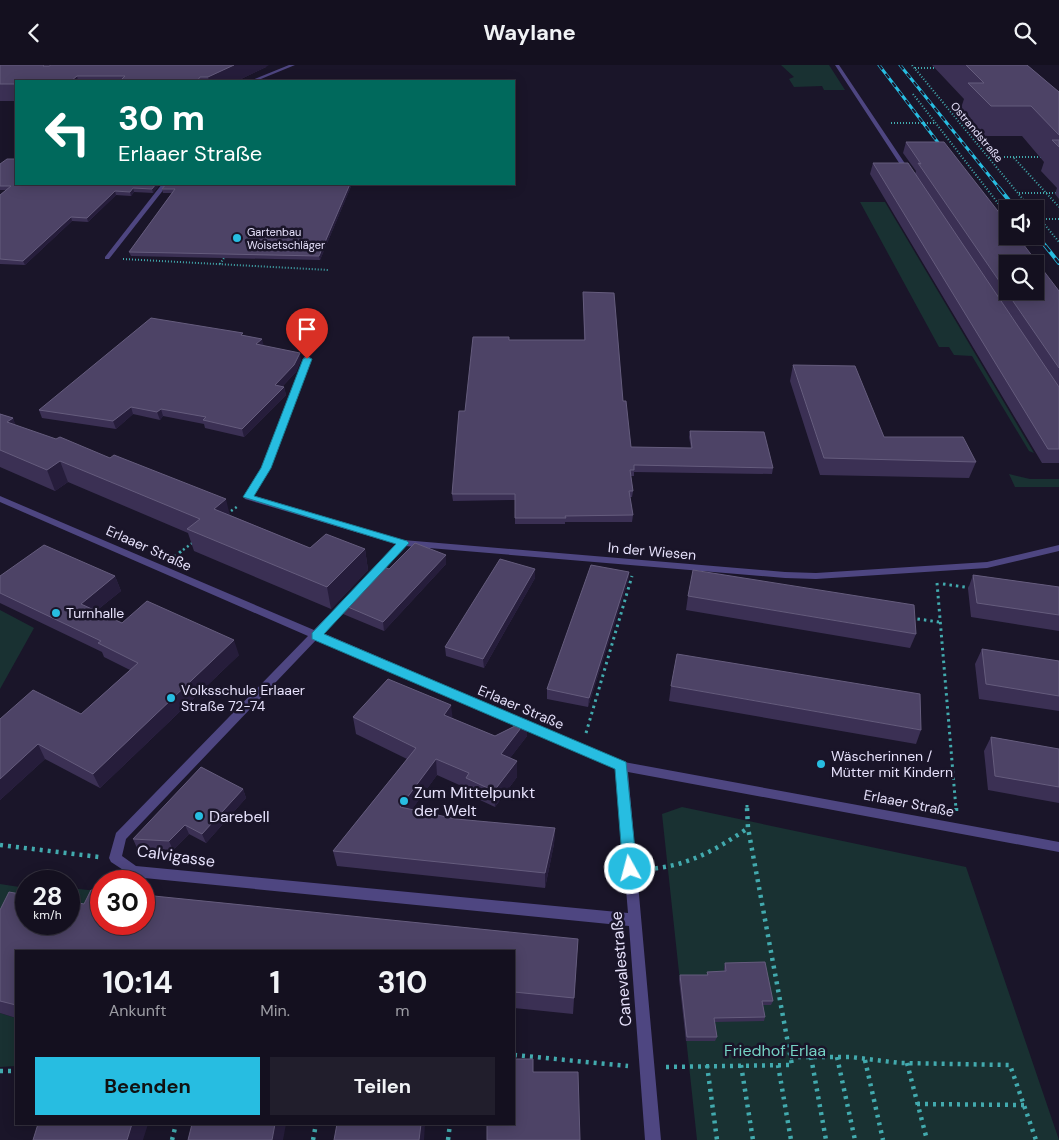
<!DOCTYPE html>
<html lang="de">
<meta charset="utf-8">
<style>
body{margin:0;font-family:"DM Sans",sans-serif;background:#211e2c;color:#f1f3f6;height:100vh;display:flex;flex-direction:column;font-size:19px;white-space:nowrap}
*{box-sizing:border-box;margin:0}
p{font-size:16px;color:#9d9da4}
.icon{flex:none;width:28px;height:28px;fill:none;stroke:currentColor;stroke-width:2;stroke-linecap:round;stroke-linejoin:round}
.map{position:relative;flex:1;overflow:hidden}
.sheet{position:absolute;left:15px;top:885px;width:500px;height:175px;display:flex;flex-direction:column;background:#14101f;border-radius:0px;box-shadow:0 2px 12px #0003,0 0 0 1px #33303d}
.sheet>*{flex:none}
.guide{position:absolute;left:15px;top:15px;width:500px;height:105px;border-radius:0px;box-shadow:0 2px 12px #0003,0 0 0 1px #33303d;background:#00695c;color:#fff;overflow:hidden}
.controls{position:absolute;left:999px;top:135px;display:grid;gap:10px}
.controls a{display:grid;place-items:center;width:45px;height:45px;border-radius:0px;background:#14101f;box-shadow:0 2px 12px #0003,0 0 0 1px #33303d;font-size:25px}
.speed{position:absolute;left:15px;top:805px;display:flex;gap:10px;font-size:25px;font-weight:700;text-align:center}
.speed>*{display:grid;place-content:center;width:65px;height:65px;border-radius:50%;background:#14101f;box-shadow:0 2px 12px #0003,0 0 0 1px #33303d;line-height:1}
.speed small{font-size:12px;font-weight:400}
.speed .limit{border:8px solid #d22;background:#fff;color:#111}
.pin{position:absolute;display:grid;place-items:center;width:42px;height:42px;color:#fff;margin:-51px -21px;border-radius:50% 50% 50% 0;rotate:-45deg;box-shadow:0 0 5px #0007}
.pin .icon{rotate:45deg}
.me{position:absolute;width:55px;margin:-28px;rotate:353deg;stroke-linejoin:round;filter:drop-shadow(0 0 4px #0008)}
.turn{display:flex;align-items:center;gap:18px;height:105px;padding:0 20px;font-size:22px}
.turn .icon{width:65px;height:65px;stroke-width:2.5}
.turn b{display:block;font-size:35px;line-height:42px}
.eta{display:flex;justify-content:space-evenly;align-items:center;height:85px;text-align:center}
.eta b{font-size:30px;font-weight:700;line-height:35px}
.cta{display:flex;gap:10px;margin-top:auto;padding:10px 20px}
.cta a{flex:1;height:58px;border-radius:0px;background:#27bde1;color:#111;font-size:20px;font-weight:700;line-height:58px;text-align:center}
.cta a+a{background:#211e2c;color:#f1f3f6}
header{display:flex;justify-content:space-between;align-items:center;height:65px;padding:0 20px;background:#14101f;font-size:22px;font-weight:700}
.map>svg:first-child{display:block}
</style>
<header><svg class="icon" aria-label="back" viewBox="0 0 24 24"><path d="M15 5l-7 7 7 7"/></svg>Waylane<svg class="icon" aria-label="search" viewBox="0 0 24 24"><circle cx="10" cy="10" r="6"/><path d="M15 15l6 6"/></svg></header>
<div class="map">
<svg width="1059" height="1075" viewBox="0 0 1059 1075">
<rect width="100%" height="100%" fill="#1a1529"/>
<!-- green -->
<path fill="#193132" d="M781,0h48l16,25h-21l-2,-4 -28,1 -5,-8 5,-2z
M860,137h25l149,251 -5,-2 -57,-95 -18,-1 -5,-8h-10z
M1009,409l21,5h29v8h-44z
M0,545l34,18 -34,61z
M682,742l284,60 93,273h-362l-35,-326z
M0,819l26,4v22l-26,37z
M69,823l29,3 -14,28 -15,-2z
M0,948l16,5v48l-16,1z"/>
<g fill="none" stroke-linecap="round" stroke-linejoin="round">
<!-- path-far3 -->
<path stroke="#42aaae" stroke-width="2" stroke-dasharray="1 2" stroke-linecap="butt" d="M912,0l119,144
M915,3h20
M913,29l95,122
M891,58h43
M989,92h53
M1014,93l45,49
M1019,128h40
M1035,148l24,29
M1040,154h19
M123,194l206,11
M220,199l4,-6"/>
<!-- path-far2 -->
<path stroke="#42aaae" stroke-width="2.5" stroke-dasharray="2 3" stroke-linecap="butt" d="M227,449l11,-8
M183,485l12,-9"/>
<!-- path-far1 -->
<path stroke="#42aaae" stroke-width="3" stroke-dasharray="2.5 4" stroke-linecap="butt" d="M174,492l10,-8
M937,518l19,226
M943,519l29,4
M911,553l28,4
M586,668l46,-157
M747,740v4"/>
<!-- path -->
<path stroke="#42aaae" stroke-width="4.5" stroke-dasharray="3 5" stroke-linecap="butt" d="M956,743v3
M0,780l99,12
M647,804c39,-2 69,-19 101,-41
M514,990l114,11
M790,992h61l49,6 110,2 26,75
M811,992l15,83
M837,992l18,83
M865,995l18,80
M907,998l20,77
M707,1000l10,75
M741,1000l12,75
M778,1000l13,75
M666,1002l126,-2 -44,-237 -1,-20
M0,1006h16
M917,1039l107,1
M172,1075l4,-16
M313,1075l3,-16
M448,1075l2,-16"/>
<!-- service -->
<path fill="#4e4681" fill-rule="evenodd" d="M835,0h4l73,109 -1,1h-4z
M304,292h6l1,2 -41,109 -19,31h-6l-1,-2 18,-29z"/>
<!-- minor -->
<path fill="#4e4681" fill-rule="evenodd" d="M289,0h6l-39,16h-6z
M162,119h6l-59,75h-4v-2z
M248,429l155,46 382,32 31,1 171,-11 72,-17v6l-72,17 -171,11 -31,-1 -380,-32 -29,31 -3,1 -5,-3 2,-2 26,-29 -151,-45 -1,-2 1,-2z
M0,431l314,134 33,-34h8l1,2 -1,2 -32,33 301,129 435,80v10l-431,-80 33,368h-16l-16,-214 -495,-49 -23,-15 -2,-4 7,-25 192,-197 -308,-134zM317,574l299,130 12,144 -492,-47 -14,-10 4,-17z"/>
<!-- rail-far1 casing -->
<g stroke="#27bde1" stroke-width="3">
<path id="rail-far1" d="M879,0l67,88
M900,0l100,124"/>
</g>
<!-- rail casing -->
<g stroke="#27bde1" stroke-width="4">
<path id="rail" d="M999,123l17,21
M1035,168l24,30"/>
</g>
<!-- rail-far1 -->
<use href="#rail-far1" stroke="#1a1529" stroke-width="2" stroke-dasharray="5.5" stroke-linecap="butt"/>
<!-- rail -->
<use href="#rail" stroke="#1a1529" stroke-width="2.5" stroke-dasharray="8" stroke-linecap="butt"/>
</g>
<!-- wall -->
<path fill="#3b3054" d="M0,0l266,2 -29,14h-221v20h-16z
M932,0h95l32,27v107l-4,-5 2,-6 -16,-17 3,-9 -22,-26h-40l-22,-25 4,-12z
M906,77l153,149v172h-17l-172,-289 3,-11 42,11 1,-3 -13,-18z
M0,99l16,20h144l-7,9 -19,-1 -3,4 -15,-1 -28,27 -16,-1 -47,44 -25,-1v-69l6,-5h-6z
M352,119l-32,76 -189,-4 -2,-4 43,-59h-9l-1,-4z
M583,227l40,109 8,46 60,1 -2,-11 1,-6 83,37 -1,6 -138,-2v4h-3l2,15 -1,6h-2l3,18 -1,7h-67v2h-50v-24l-62,1 -1,-7 57,-154h75z
M243,270l21,11 37,14 -5,12 -14,15h2l2,8 -42,42 -39,-9 -1,-4 -41,-8 -3,4 -27,-6 -17,15 -74,-11 -3,-8z
M793,300l91,72 92,25 -7,16 -149,-3 -30,-94z
M0,349l13,4 2,7 215,90 80,33 55,1 3,21 -37,39 -137,-58 -6,-18 -120,-51 -13,9 -55,-24z
M446,499l-62,67 -41,-17 -2,-10 48,-35z
M535,504v9l-51,90 -38,-12 -1,-9z
M629,507l-1,9 -40,126 -41,-8v-10z
M973,510l86,12v44l-88,-14 -3,-28z
M0,511h115l6,15 -25,20 26,12 117,32 -139,133 -55,-29 -45,41v-81l81,-5 49,-44 -26,-13 -2,-5 -102,-49z
M688,531l228,38 -6,14 -224,-38z
M982,584l77,12v50l-80,-12 -4,-35z
M671,621l250,44 -5,14 -247,-43z
M353,652l99,1 43,18 32,-16v16l-17,22 7,19 -22,30 -28,-13 -1,-6 -29,-13 -25,34 44,10 99,9 -1,16 -9,44 -208,-22 -4,-15 74,-92 -51,-25z
M991,672l68,12v54l-71,-13 -4,-39z
M243,724l3,9 -40,45 -17,-9 -16,16 -36,-2 -4,-9z
M84,839l494,35 -5,75 -59,-6v-57h-498v67l-16,-5v-103z
M725,898l48,38 -2,4h-8l2,12 -1,4 -49,1 2,15 -2,4h-29l-7,-62 1,-4h27v-3l17,-1v-3z"/>
<!-- shaded-wall -->
<path fill="#261d3b" d="M234,0h35l-3,2 -29,14h-28l-1,-4z
M77,11l1,5h-7z
M156,119h4l-7,9 -1,-4z
M350,119h2l-32,76 -1,-4z
M133,123l1,4 -3,4 -1,-4z
M115,126l1,4 -28,27 -1,-4z
M71,152l1,4 -47,44 -2,-4z
M262,274l2,7 -8,-2z
M300,288l1,7 -5,12 -20,21 -1,-8z
M284,322l2,8 -42,42 -2,-8z
M131,342l2,7 -17,15 -3,-8z
M161,344l2,7 -3,4 -3,-8z
M13,353l8,21 -14,-17z
M60,396l8,21 -13,9 -8,-21z
M226,434l5,21 -17,-11z
M365,484l3,21 -37,39 -4,-22z
M446,490v9l-62,67 -1,-9z
M535,504v9l-51,90 -1,-9z
M629,507l-1,9 -40,126 1,-9z
M115,511l6,15 -34,27 -6,-14z
M234,575l5,15 -139,133 -7,-14z
M451,640l2,16 -9,-6z
M527,655v16l-26,34v-16z
M38,679l7,15 -45,41v-21z
M436,694l1,16 -34,47 -3,-15z
M517,696v16l-22,30 -1,-16z
M243,724l3,9 -40,45 -4,-9z
M185,760l4,9 -16,16 -4,-9z
M555,763l-1,16 -9,44v-15z
M132,1059h16l-5,16h-16z
M275,1059h11l-3,16h-11z
M421,1059h4l-1,16h-5z"/>
<!-- building -->
<path fill="#4d4366" stroke="#655c7d" fill-rule="evenodd" d="M0,0h44l-1,1h6l2,-1h183l-26,12h-8l-3,4h-77l5,-5h-48l-6,5h-55v3h-16z
M966,0h61l32,27v43l-28,-29h-40l-23,-23h16z
M1052,75h7v7z
M906,77h38l64,82v12h9l42,55v77l-141,-205 3,1zM1008,199h27v27h-27z
M7,94h9v25h140l-4,5 -19,-1 -3,4 -15,-1 -28,27 -16,-1 -48,44 -23,-2v-64l11,-9h-11v-22z
M873,98h35l151,224v62h-11z
M166,119h184l-31,72 -190,-4 46,-63h-13z
M583,227l31,1 9,108h3l5,46 61,1 -2,-17 74,1 9,36 -139,-3v5h-4l3,21h-4l4,24 -68,1 1,2h-51v-24h-63l7,-83h6l8,-74h36v3h76z
M151,253l92,15 -2,2 21,4 -6,5 44,9 -6,12 -19,20 9,2 -42,42 -39,-9 3,-3 -45,-8 -4,3 -26,-5 -18,14 -74,-11z
M793,300l62,1 29,71h79l13,25 -152,-4z
M0,349l13,4 -6,4 49,17 4,-2 50,21 4,-3 112,44 -12,10 96,39 16,-14 39,15 -38,38 -140,-58 13,-10 -140,-58 -13,9 -47,-20z
M415,478l31,12 -63,67 -42,-18 38,-39 10,4z
M44,480l71,31 -34,28 41,19 25,-22 87,39 -141,134 -55,-30 -38,35v-60l33,-29 48,24 57,-51 -40,-20 3,-2 -101,-48v-17z
M500,494l35,10 -52,90 -38,-12z
M591,500l38,7 -40,126 -42,-9z
M693,505l221,35 2,29 -228,-38z
M973,510l86,12v28l-82,-12z
M982,584l77,12v35l-73,-12z
M677,589l243,40 1,36 -250,-44z
M388,614l63,26 -7,10 51,21 32,-16 -26,34 16,7 -23,30 -28,-13 3,-5 -33,-14 -36,48 56,12 99,9 -10,45 -212,-22 83,-103 -63,-31z
M991,672l68,12v38l-64,-11z
M201,702l42,22 -41,45 -17,-9 -16,16 -36,-2z
M91,825l10,1v33h43v-29l434,44 -4,59 -60,-6v-41h-498v54l-16,-4v-91l9,-18 17,3v29h43v-23l15,3z
M765,897l8,39h-11l3,16 -51,1 3,19h-30l-7,-62h28l-1,-3 19,-1 -1,-8z
M514,994h19v13h45l2,68h-93v-16h27z
M38,1059h94l-5,16h-94z
M192,1059h83l-3,16h-84z
M337,1059h84l-2,16h-85z"/>
<!-- route -->
<path fill="#27bde1" stroke="#197b92" d="M307,292l5,2 -41,109 -17,28 153,45 2,2 -85,91 302,128 11,107 -2,4 -5,2 -5,-2 -2,-4 -8,-100 -303,-130v-6l84,-89 -153,-47 18,-29 42,-109z"/>
<!-- markers -->
<g fill="#27bde1" stroke="#1a1529" stroke-width="2">
<circle cx="237" cy="173" r="5"/>
<circle cx="56" cy="548" r="5"/>
<circle cx="171" cy="633" r="5"/>
<circle cx="821" cy="699" r="5"/>
<circle cx="404" cy="736" r="5"/>
<circle cx="199" cy="751" r="5"/>
</g>
<g text-anchor="middle" dominant-baseline="central" stroke-width="5" stroke-linejoin="round" paint-order="stroke">
<!-- far-street labels -->
<g font-size="11" fill="#e6e1fb" stroke="#1a1529">
<text transform="translate(977 67) rotate(50)">Ostrandstraße</text>
</g>
<!-- far-poi labels -->
<g font-size="11" fill="#e6e1fb" stroke="#1a1529" text-anchor="start">
<text x="247" y="167">Gartenbau<tspan x="247" dy="13">Woisetschläger</tspan></text>
</g>
<!-- street labels -->
<g font-size="14" fill="#e6e1fb" stroke="#1a1529">
<text transform="translate(149 483) rotate(24)">Erlaaer Straße</text>
<text transform="translate(652 486) rotate(5)">In der Wiesen</text>
<text transform="translate(521 642) rotate(23)">Erlaaer Straße</text>
<text transform="translate(909 738) rotate(11)">Erlaaer Straße</text>
</g>
<!-- poi labels -->
<g font-size="14" fill="#e6e1fb" stroke="#1a1529" text-anchor="start">
<text x="66" y="548">Turnhalle</text>
<text x="181" y="625">Volksschule Erlaaer<tspan x="181" dy="16">Straße 72-74</tspan></text>
<text x="831" y="691">Wäscherinnen /<tspan x="831" dy="16">Mütter mit Kindern</tspan></text>
</g>
<!-- near-poi labels -->
<g font-size="16" fill="#e6e1fb" stroke="#1a1529" text-anchor="start">
<text x="414" y="727">Zum Mittelpunkt<tspan x="414" dy="18">der Welt</tspan></text>
<text x="209" y="751">Darebell</text>
</g>
<!-- near-street labels -->
<g font-size="16" fill="#e6e1fb" stroke="#1a1529">
<text transform="translate(176 791) rotate(8)">Calvigasse</text>
<text transform="translate(621 904) rotate(-95)">Canevalestraße</text>
</g>
<!-- near-park labels -->
<g font-size="16" fill="#75d2c4" stroke="#1a1529">
<text x="775" y="985">Friedhof Erlaa</text>
</g>
</g>
</svg>
<div class="controls">
<a><svg class="icon" aria-label="sound" viewBox="0 0 24 24"><path d="M4 9h4l5-4v14l-5-4H4zM17 9q2 3 0 6"/></svg></a>
<a><svg class="icon" aria-label="search" viewBox="0 0 24 24"><circle cx="10" cy="10" r="6"/><path d="M15 15l6 6"/></svg></a>
</div>
<div class="speed"><div>28<small>km/h</small></div><div class="limit">30</div></div>
<div class="pin" style="left:307px;top:294px;background:#d93025"><svg class="icon" aria-label="arrive" viewBox="0 0 24 24"><path d="M6 21V4h12l-3 4 3 4H6"/></svg></div>
<svg class="me" style="left:630px;top:804px" viewBox="-20 -20 40 40"><circle r="17" fill="#27bde1" stroke="#fff" stroke-width="3"/><path d="M0-11L8 9 0 5-8 9z" fill="#fff"/></svg>
<div class="guide">
<div class="turn"><svg class="icon" aria-label="left" viewBox="0 0 24 24"><path d="M17 20v-9H6M10 6l-5 5 5 5"/></svg><div><b>30 m</b>Erlaaer Straße</div></div>
</div>
<section class="sheet">
<div class="eta">
<div><b>10:14</b><p>Ankunft</p></div>
<div><b>1</b><p>Min.</p></div>
<div><b>310</b><p>m</p></div>
</div>
<div class="cta"><a>Beenden</a><a>Teilen</a></div>
</section>
</div>
